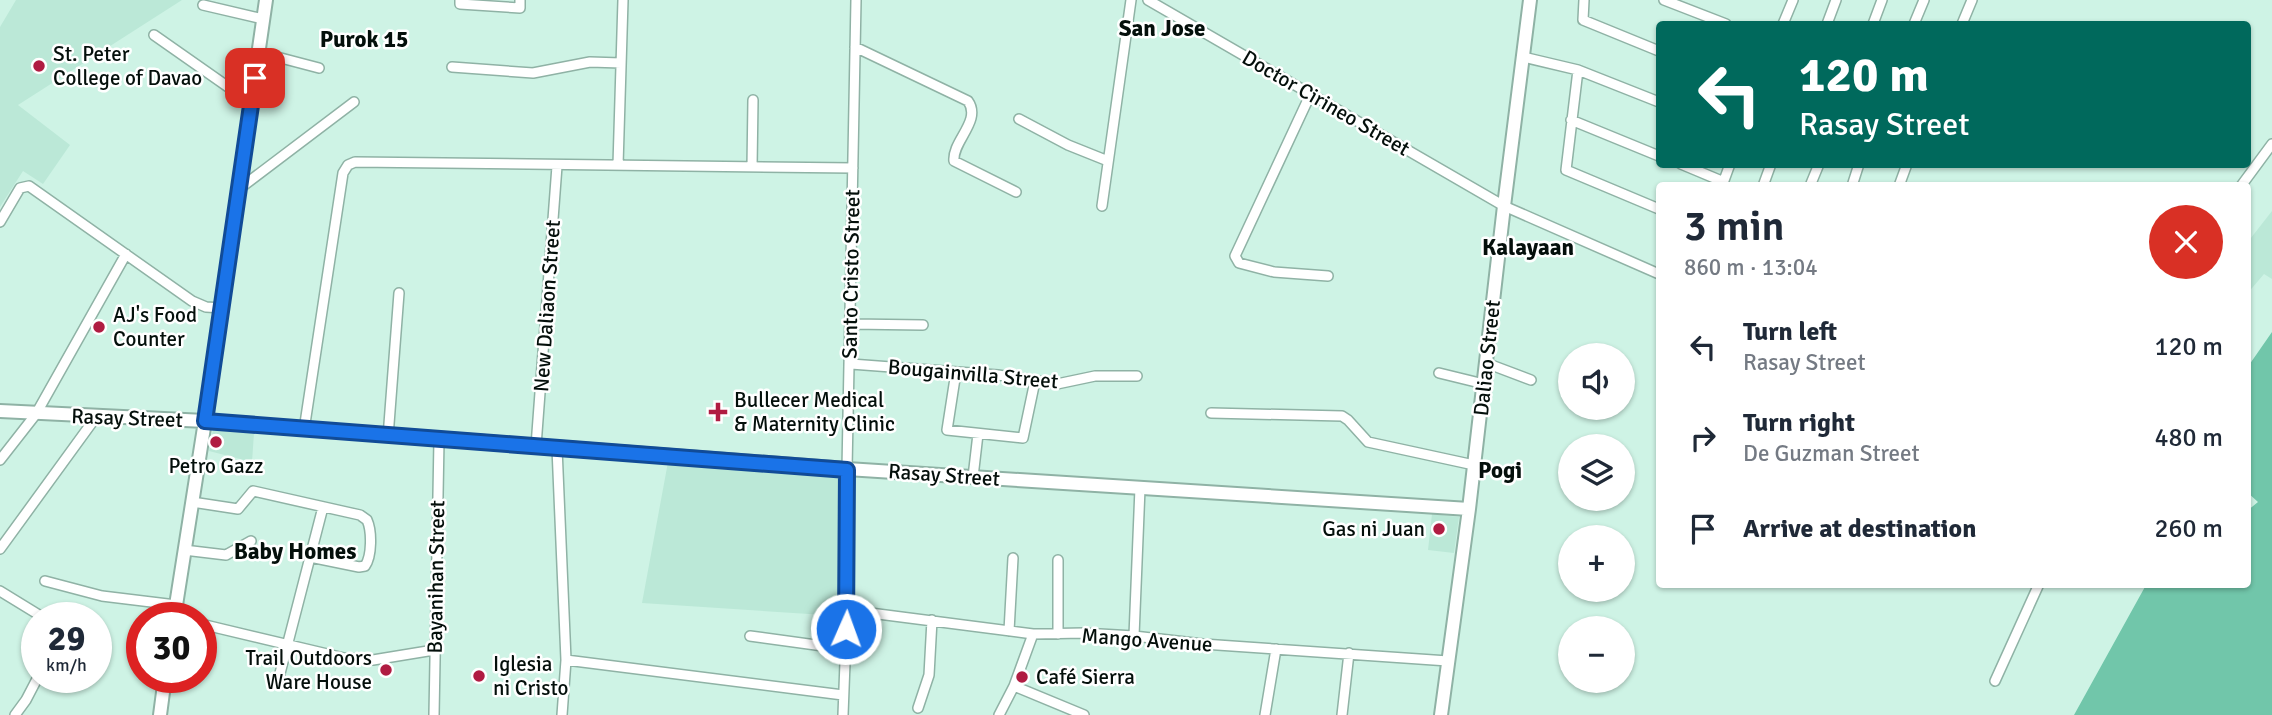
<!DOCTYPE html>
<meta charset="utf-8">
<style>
body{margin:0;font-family:Signika,sans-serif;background:#f2f2f3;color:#1f2937;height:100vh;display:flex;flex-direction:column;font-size:26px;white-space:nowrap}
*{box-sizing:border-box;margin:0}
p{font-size:23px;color:#747a83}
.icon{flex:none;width:38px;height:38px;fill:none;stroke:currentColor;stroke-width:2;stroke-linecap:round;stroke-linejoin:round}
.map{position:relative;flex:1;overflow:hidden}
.side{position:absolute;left:1656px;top:182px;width:595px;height:406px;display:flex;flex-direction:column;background:#fff;border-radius:7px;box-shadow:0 2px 5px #0004}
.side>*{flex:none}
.guide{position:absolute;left:1656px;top:21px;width:595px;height:147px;border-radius:7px;box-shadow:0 2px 5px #0004;background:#00695c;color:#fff;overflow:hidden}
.controls{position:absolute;left:1558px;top:343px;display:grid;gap:14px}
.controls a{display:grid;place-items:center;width:77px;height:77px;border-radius:50%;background:#fff;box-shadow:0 2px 5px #0004;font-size:35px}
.speed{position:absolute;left:21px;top:602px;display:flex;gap:14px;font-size:35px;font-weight:700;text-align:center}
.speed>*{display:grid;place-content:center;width:91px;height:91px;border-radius:50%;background:#fff;box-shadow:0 2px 5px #0004;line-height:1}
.speed small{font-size:18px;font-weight:400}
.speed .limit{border:10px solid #d22;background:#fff;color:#111}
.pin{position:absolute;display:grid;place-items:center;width:60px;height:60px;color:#fff;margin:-30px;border-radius:14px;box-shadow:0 4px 10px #0006}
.me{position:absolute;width:77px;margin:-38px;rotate:2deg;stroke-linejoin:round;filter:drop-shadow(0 0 5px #0008)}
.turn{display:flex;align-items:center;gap:24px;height:147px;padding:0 28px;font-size:32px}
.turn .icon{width:91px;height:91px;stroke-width:2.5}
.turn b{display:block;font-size:49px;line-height:60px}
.round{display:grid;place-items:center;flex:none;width:74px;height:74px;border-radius:37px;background:#f2f2f3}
.head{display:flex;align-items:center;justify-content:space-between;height:119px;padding:0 28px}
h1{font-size:42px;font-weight:600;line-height:52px}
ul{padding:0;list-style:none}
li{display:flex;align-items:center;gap:21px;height:91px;padding:0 28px}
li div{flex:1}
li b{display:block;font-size:26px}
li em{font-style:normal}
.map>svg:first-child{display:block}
</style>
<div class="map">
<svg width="2272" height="715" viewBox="0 0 2272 715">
<rect width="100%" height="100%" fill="#cef3e5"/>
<!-- built -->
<path fill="#bbe8d7" d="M16,0h166l-164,105 52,40 -27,39 -20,-13 -23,36v-180z
M2272,211v68l-8,-5 -17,20v-51z
M213,429l41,4 -2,29 -43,-11z
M668,462l173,15 -1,139 -198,-13z
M1432,514l27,3 -5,36 -26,-3z"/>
<!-- water -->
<path fill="#71c6aa" d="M2272,332v383h-198l72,-130 101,-1v-73l11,-9 -11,-10v-124z"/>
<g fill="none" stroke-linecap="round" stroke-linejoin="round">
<!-- street casing -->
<g stroke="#8fb2a5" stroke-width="12">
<path id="street" d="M460,0v4l60,4v-8
M1148,0l356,206 155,68
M1584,0l-1,20 76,31
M1664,0l62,24
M203,5l60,14
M1783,24l10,-24
M1827,24l9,-24
M1873,24l9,-24
M1914,24l10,-24
M1962,24l10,-24
M154,35l97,68
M855,47l113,54c14,20 -16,40 -14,60l62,31
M258,52l61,16
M1523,57l55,13 81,32
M452,67l81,6 57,-11 31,1
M1578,70l-12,100 93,39
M1311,93l-76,163 4,7 35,9 54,4
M1019,119l49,26 40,16
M1571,120l88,36
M1681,164l43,18
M618,165l5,-165
M752,167l1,-67
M1722,186l8,-22
M1763,186l8,-22
M1810,186l9,-22
M1852,186l7,-22
M1899,186l8,-22
M2241,186l31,-42
M239,189l115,-87
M1102,206l29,-206
M0,222l20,-34 9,-2 163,115 14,6 16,1
M851,324l72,1
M1486,363l45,17
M851,364l147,11 59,9 38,-8h42
M956,372l-9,58 76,8 12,-57
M1439,373l45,11
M1211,413l131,3 6,4 20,22 106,23
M304,430l39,-257 5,-8 7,-3 498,6
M388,437l11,-144
M536,446l21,-280
M557,448l9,212 -4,55
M0,460l36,-46 90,-160
M973,477l5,-43
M192,502l46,7 15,-18 107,24 7,5c5,11 5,36 -2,46l-6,1 -49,-10
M0,549l96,-132
M184,550l42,5 25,-14
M45,581l57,15 74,9
M0,591l44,27
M847,610l186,24 50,-1 51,3 69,8 245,17
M201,624l143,34 29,2 61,-10
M1009,631l4,-73
M1058,634v-74
M750,636l95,13
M1134,636l6,-148
M566,660l277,35
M278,681l45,-174
M1995,681l44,-97
M1014,686l70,29
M918,708l11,-33 3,-55
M15,715l11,-15 12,-23
M434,715l5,-275
M843,715l4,-105v-141l9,-469
M999,715l15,-29 19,-52
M1265,715l11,-66
M1342,715l7,-62"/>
</g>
<!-- secondary casing -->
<g stroke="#8fb2a5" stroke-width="16">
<path id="secondary" d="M0,411l205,10 642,48 622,40
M174,618l31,-197 61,-421
M160,715l5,-38
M1441,715l28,-206 35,-303 26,-206"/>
</g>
<!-- street -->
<use href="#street" stroke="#fff" stroke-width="9"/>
<!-- secondary -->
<use href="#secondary" stroke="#fff" stroke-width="12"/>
</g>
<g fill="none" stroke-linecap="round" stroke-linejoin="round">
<!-- route casing -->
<g stroke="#114b97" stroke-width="18">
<path id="route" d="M255,78l-50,343 642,49 -1,159"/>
</g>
<!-- route -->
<use href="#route" stroke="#1a73e8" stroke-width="12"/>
</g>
<!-- markers -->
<g fill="#b01c42" stroke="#fff" stroke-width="2.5">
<circle cx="39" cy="66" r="7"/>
<circle cx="99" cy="327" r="7"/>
<path d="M714.5 401.5h7v7h7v7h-7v7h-7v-7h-7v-7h7z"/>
<circle cx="216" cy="442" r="7"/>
<circle cx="1439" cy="529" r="7"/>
<circle cx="386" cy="670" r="7"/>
<circle cx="479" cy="676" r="7"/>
<circle cx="1022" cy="677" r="7"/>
</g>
<g text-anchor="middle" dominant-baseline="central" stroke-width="5" stroke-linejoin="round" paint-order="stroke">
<!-- poi labels -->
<g font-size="21" fill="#040f0b" stroke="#fff" text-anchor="start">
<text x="53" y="54">St. Peter<tspan x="53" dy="24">College of Davao</tspan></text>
<text x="113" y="315">AJ's Food<tspan x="113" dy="24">Counter</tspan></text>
<text x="734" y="400">Bullecer Medical<tspan x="734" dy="24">&amp; Maternity Clinic</tspan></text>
<text x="216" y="466" text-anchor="middle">Petro Gazz</text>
<text x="1425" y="529" text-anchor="end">Gas ni Juan</text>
<text x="372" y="658" text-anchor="end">Trail Outdoors<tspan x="372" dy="24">Ware House</tspan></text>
<text x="493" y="664">Iglesia<tspan x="493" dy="24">ni Cristo</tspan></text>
<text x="1036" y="677">Café Sierra</text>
</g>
<!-- street labels -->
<g font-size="21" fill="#040f0b" stroke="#fff">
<text transform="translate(1326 103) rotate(30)">Doctor Cirineo Street</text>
<text transform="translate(851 274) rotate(-89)">Santo Cristo Street</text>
<text transform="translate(547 306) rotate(-86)">New Daliaon Street</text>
<text transform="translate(1487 358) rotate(-84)">Daliao Street</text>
<text transform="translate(973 374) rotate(5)">Bougainvilla Street</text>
<text transform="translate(127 418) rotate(2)">Rasay Street</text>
<text transform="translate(944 475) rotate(4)">Rasay Street</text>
<text transform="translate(436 577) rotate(-89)">Bayanihan Street</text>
<text transform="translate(1147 640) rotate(4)">Mango Avenue</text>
</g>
<!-- neighbourhood labels -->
<g font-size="23" font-weight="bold" fill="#040f0b" stroke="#fff">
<text x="1162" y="28">San Jose</text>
<text x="364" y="39">Purok 15</text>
<text x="1528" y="247">Kalayaan</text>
<text x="1500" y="470">Pogi</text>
<text x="295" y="551">Baby Homes</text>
</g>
</g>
</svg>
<div class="controls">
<a><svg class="icon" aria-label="sound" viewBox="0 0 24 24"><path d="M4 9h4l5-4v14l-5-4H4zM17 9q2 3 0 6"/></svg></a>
<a><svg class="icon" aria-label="layers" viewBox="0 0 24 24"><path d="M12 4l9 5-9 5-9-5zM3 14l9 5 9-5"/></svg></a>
<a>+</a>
<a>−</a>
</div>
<div class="speed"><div>29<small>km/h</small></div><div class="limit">30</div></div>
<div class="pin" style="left:255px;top:78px;background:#d93025"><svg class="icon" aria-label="arrive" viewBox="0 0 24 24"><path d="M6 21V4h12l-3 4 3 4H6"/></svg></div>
<svg class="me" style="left:846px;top:629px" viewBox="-20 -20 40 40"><circle r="17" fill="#1a73e8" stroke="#fff" stroke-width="3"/><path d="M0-11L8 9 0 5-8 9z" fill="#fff"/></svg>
<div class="guide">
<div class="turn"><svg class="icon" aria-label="left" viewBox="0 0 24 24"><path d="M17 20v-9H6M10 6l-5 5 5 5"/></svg><div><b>120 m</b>Rasay Street</div></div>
</div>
<section class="side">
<div class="head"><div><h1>3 min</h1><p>860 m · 13:04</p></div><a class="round" style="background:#d93025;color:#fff"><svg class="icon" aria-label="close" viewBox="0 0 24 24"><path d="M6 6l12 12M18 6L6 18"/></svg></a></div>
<ul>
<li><svg class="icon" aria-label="left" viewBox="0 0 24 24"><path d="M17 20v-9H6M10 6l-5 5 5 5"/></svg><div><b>Turn left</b><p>Rasay Street</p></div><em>120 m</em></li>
<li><svg class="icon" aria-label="right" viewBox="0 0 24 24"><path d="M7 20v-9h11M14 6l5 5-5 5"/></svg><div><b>Turn right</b><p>De Guzman Street</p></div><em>480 m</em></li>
<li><svg class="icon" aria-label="arrive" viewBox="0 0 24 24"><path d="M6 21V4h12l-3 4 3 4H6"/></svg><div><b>Arrive at destination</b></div><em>260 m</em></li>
</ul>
</section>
</div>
